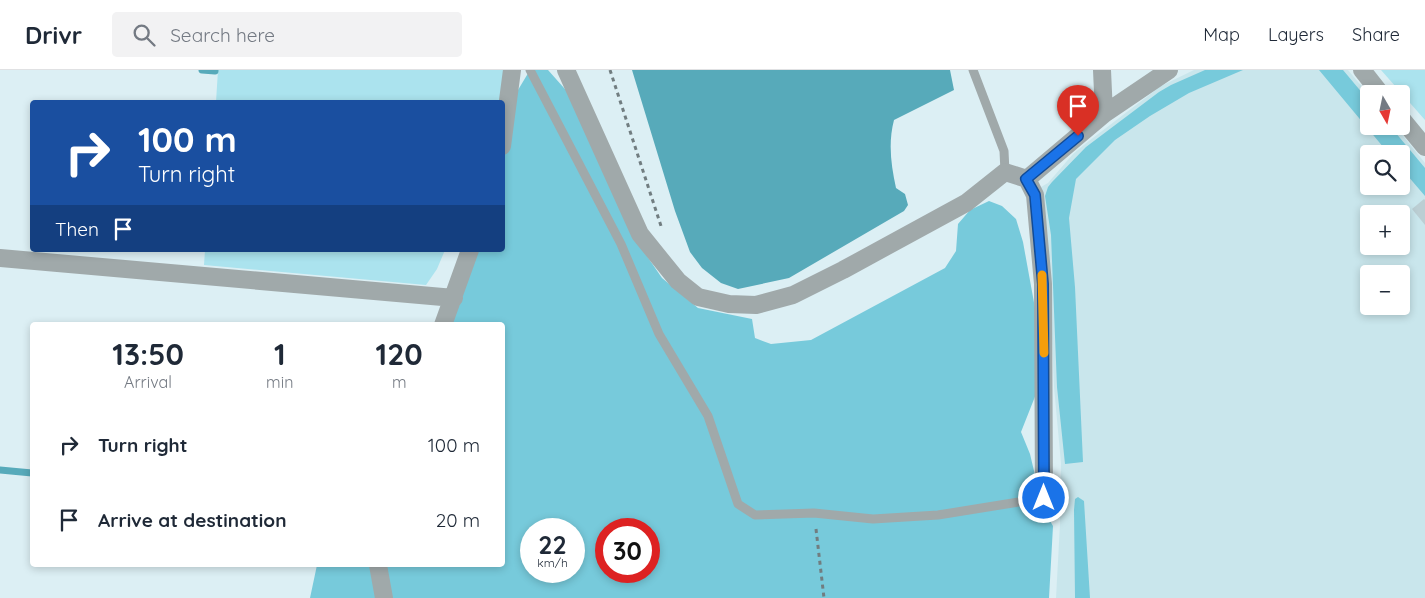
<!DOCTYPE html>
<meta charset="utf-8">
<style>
body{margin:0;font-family:Quicksand,sans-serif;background:#f2f2f3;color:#1f2937;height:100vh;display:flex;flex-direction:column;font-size:19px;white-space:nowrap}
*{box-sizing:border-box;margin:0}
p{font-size:16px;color:#747a83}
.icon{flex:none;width:28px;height:28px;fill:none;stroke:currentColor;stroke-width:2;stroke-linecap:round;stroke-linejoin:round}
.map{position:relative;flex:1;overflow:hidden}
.panel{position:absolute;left:30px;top:252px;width:475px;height:245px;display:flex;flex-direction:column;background:#fff;border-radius:5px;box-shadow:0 2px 8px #0003}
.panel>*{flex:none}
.guide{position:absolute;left:30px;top:30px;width:475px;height:152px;border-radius:5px;box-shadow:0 2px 8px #0003;background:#1a4fa0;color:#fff;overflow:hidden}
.needle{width:32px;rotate:171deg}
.buttons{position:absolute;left:1360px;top:15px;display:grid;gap:10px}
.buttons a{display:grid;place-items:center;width:50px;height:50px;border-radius:5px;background:#fff;box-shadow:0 2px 8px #0003;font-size:25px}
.speed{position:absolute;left:520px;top:448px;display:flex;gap:10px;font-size:25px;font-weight:700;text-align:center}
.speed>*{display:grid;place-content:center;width:65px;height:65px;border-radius:50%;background:#fff;box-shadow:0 2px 8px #0003;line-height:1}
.speed small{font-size:12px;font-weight:400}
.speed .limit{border:8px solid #d22;background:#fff;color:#111}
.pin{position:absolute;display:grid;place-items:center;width:42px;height:42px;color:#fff;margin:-51px -21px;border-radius:50% 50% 50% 0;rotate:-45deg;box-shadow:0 0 5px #0007}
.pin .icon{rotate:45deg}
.me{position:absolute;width:55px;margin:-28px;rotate:0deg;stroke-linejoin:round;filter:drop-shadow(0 0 4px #0008)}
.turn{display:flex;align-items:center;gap:18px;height:105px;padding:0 25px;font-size:22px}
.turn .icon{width:65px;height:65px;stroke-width:2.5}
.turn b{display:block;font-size:35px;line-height:42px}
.then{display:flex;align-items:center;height:48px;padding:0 25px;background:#0003;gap:10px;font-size:19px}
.eta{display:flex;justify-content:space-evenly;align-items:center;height:85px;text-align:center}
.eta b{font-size:30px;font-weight:800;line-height:35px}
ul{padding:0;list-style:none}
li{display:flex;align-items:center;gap:15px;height:75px;padding:0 25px}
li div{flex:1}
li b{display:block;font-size:19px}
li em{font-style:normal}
header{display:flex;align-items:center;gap:30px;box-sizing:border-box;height:70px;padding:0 25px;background:#fff;border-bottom:1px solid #e0e1e3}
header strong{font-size:24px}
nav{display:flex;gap:28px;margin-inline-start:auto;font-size:18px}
.search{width:350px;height:45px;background:#f2f2f3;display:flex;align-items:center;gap:12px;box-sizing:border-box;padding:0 18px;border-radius:5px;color:#747a83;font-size:19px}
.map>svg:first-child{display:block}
</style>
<header>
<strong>Drivr</strong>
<div class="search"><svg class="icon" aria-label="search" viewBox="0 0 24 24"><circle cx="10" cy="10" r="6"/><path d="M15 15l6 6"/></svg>Search here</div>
<nav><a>Map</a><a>Layers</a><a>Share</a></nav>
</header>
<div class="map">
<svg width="1425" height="528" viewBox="0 0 1425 528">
<rect width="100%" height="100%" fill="#dceff4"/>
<!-- built -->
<path fill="#c9e6ec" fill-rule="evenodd" d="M1194,0h154l21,25v31h26l30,37v435h-369l4,-74 1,-61 -7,-76 -6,-151 -7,-49 7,-4 25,-29 12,-10 76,-58zM1369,84h32v32h-32zM1369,144h32v32h-32zM1369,204h32v32h-32z"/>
<!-- green -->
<path fill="#abe3ee" d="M218,0h286l-4,32h-284z
M1381,0h44v50z
M205,180h240l-8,19 -11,16 -222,-20z"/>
<!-- forest -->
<path fill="#77cadb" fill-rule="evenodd" d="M530,0h18l24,27 66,146 24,35 36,30 54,11 3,19 16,6 40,-4 134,-72 11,-17 2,-27 12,-14 19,-9 13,5 14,13 7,23 12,66 3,81 -17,43 9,22 13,55 10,17 -4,72h-739l7,-33h185v-240h-56l27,-75h29l1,-92 5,-17 4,-41zM531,459h43v42h-43zM606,459h43v42h-43z
M1205,0h38l-54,23 -39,23 -35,24 -39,39 -7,39 6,69 8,175 -18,2 -8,-77 -6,-152 -6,-39 3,-9 4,-5 34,-35 73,-55 12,-7z
M1319,0h24l26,31v25h21l35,42v28l-24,-28v-14h-12z
M1078,427l6,4 6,97h-15l-1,-88 1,-11z"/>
<!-- water -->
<path fill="#57aaba" d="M632,0h318l4,20 -60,30c-6,23 -3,45 2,68l9,6 3,11 -4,6 -115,67 -51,11 -17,-6 -19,-15 -12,-16 -15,-41z"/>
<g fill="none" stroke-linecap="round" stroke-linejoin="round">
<!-- stream -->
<path stroke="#57aaba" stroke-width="7" d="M202,0l13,1
M0,400l32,3"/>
</g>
<!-- building -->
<path fill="#bbced3" d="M1424,129l1,1v25l-13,-16z"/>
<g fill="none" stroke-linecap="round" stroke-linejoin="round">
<!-- path -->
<path stroke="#717d80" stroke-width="3" stroke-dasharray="4 4" stroke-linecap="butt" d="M610,0l51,156
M816,459l8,69"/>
<!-- lane -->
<path stroke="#a0a9aa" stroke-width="9" d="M530,0l91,174 38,90 49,82 30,88 17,11 59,-2 59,6 65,-4 106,-17
M973,0l31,81 1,21"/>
<!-- street -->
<path stroke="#a0a9aa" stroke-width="18" d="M566,0l74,164 38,47 20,16 31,7 27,1 37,-10 50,-25 123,-67 39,-31 22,7 8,16 8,89 1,214
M1102,0l2,44
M1362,0l19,24
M1401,48l24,29
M502,76l10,-76
M1027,109l77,-65 65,-44
M0,188l454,40
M443,255l27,-75
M378,495l6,33"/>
</g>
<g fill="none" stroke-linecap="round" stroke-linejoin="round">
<!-- route casing -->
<g stroke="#114b97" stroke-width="12">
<path id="route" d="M1044,428l-1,-214 -8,-89 -9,-16 52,-43"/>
</g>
<!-- route -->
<use href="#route" stroke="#1a73e8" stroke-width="9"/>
<!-- slow -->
<path stroke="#f59e0b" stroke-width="9" d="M1042,205l2,78"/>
</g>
</svg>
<div class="buttons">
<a><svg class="needle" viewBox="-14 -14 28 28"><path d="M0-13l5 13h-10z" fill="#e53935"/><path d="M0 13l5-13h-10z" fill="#747a83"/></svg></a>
<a><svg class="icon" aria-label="search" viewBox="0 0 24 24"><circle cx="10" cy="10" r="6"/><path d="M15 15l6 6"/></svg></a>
<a>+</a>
<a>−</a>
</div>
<div class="speed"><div>22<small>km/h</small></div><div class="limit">30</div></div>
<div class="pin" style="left:1078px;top:66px;background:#d93025"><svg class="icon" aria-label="arrive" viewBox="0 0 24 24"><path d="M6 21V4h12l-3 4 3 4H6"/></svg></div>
<svg class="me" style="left:1044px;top:428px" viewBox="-20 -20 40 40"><circle r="17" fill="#1a73e8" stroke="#fff" stroke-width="3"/><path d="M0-11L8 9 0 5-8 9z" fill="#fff"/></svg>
<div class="guide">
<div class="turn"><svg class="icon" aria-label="right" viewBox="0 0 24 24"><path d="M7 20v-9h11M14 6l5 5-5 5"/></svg><div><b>100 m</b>Turn right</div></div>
<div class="then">Then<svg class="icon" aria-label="arrive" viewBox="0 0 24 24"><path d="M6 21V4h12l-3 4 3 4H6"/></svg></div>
</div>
<section class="panel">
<div class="eta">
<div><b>13:50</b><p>Arrival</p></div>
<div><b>1</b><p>min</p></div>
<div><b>120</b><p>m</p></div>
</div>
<ul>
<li><svg class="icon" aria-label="right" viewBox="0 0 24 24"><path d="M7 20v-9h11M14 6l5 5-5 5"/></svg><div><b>Turn right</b></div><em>100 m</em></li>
<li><svg class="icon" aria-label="arrive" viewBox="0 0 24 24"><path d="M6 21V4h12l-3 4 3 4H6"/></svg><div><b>Arrive at destination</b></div><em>20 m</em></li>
</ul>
</section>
</div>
